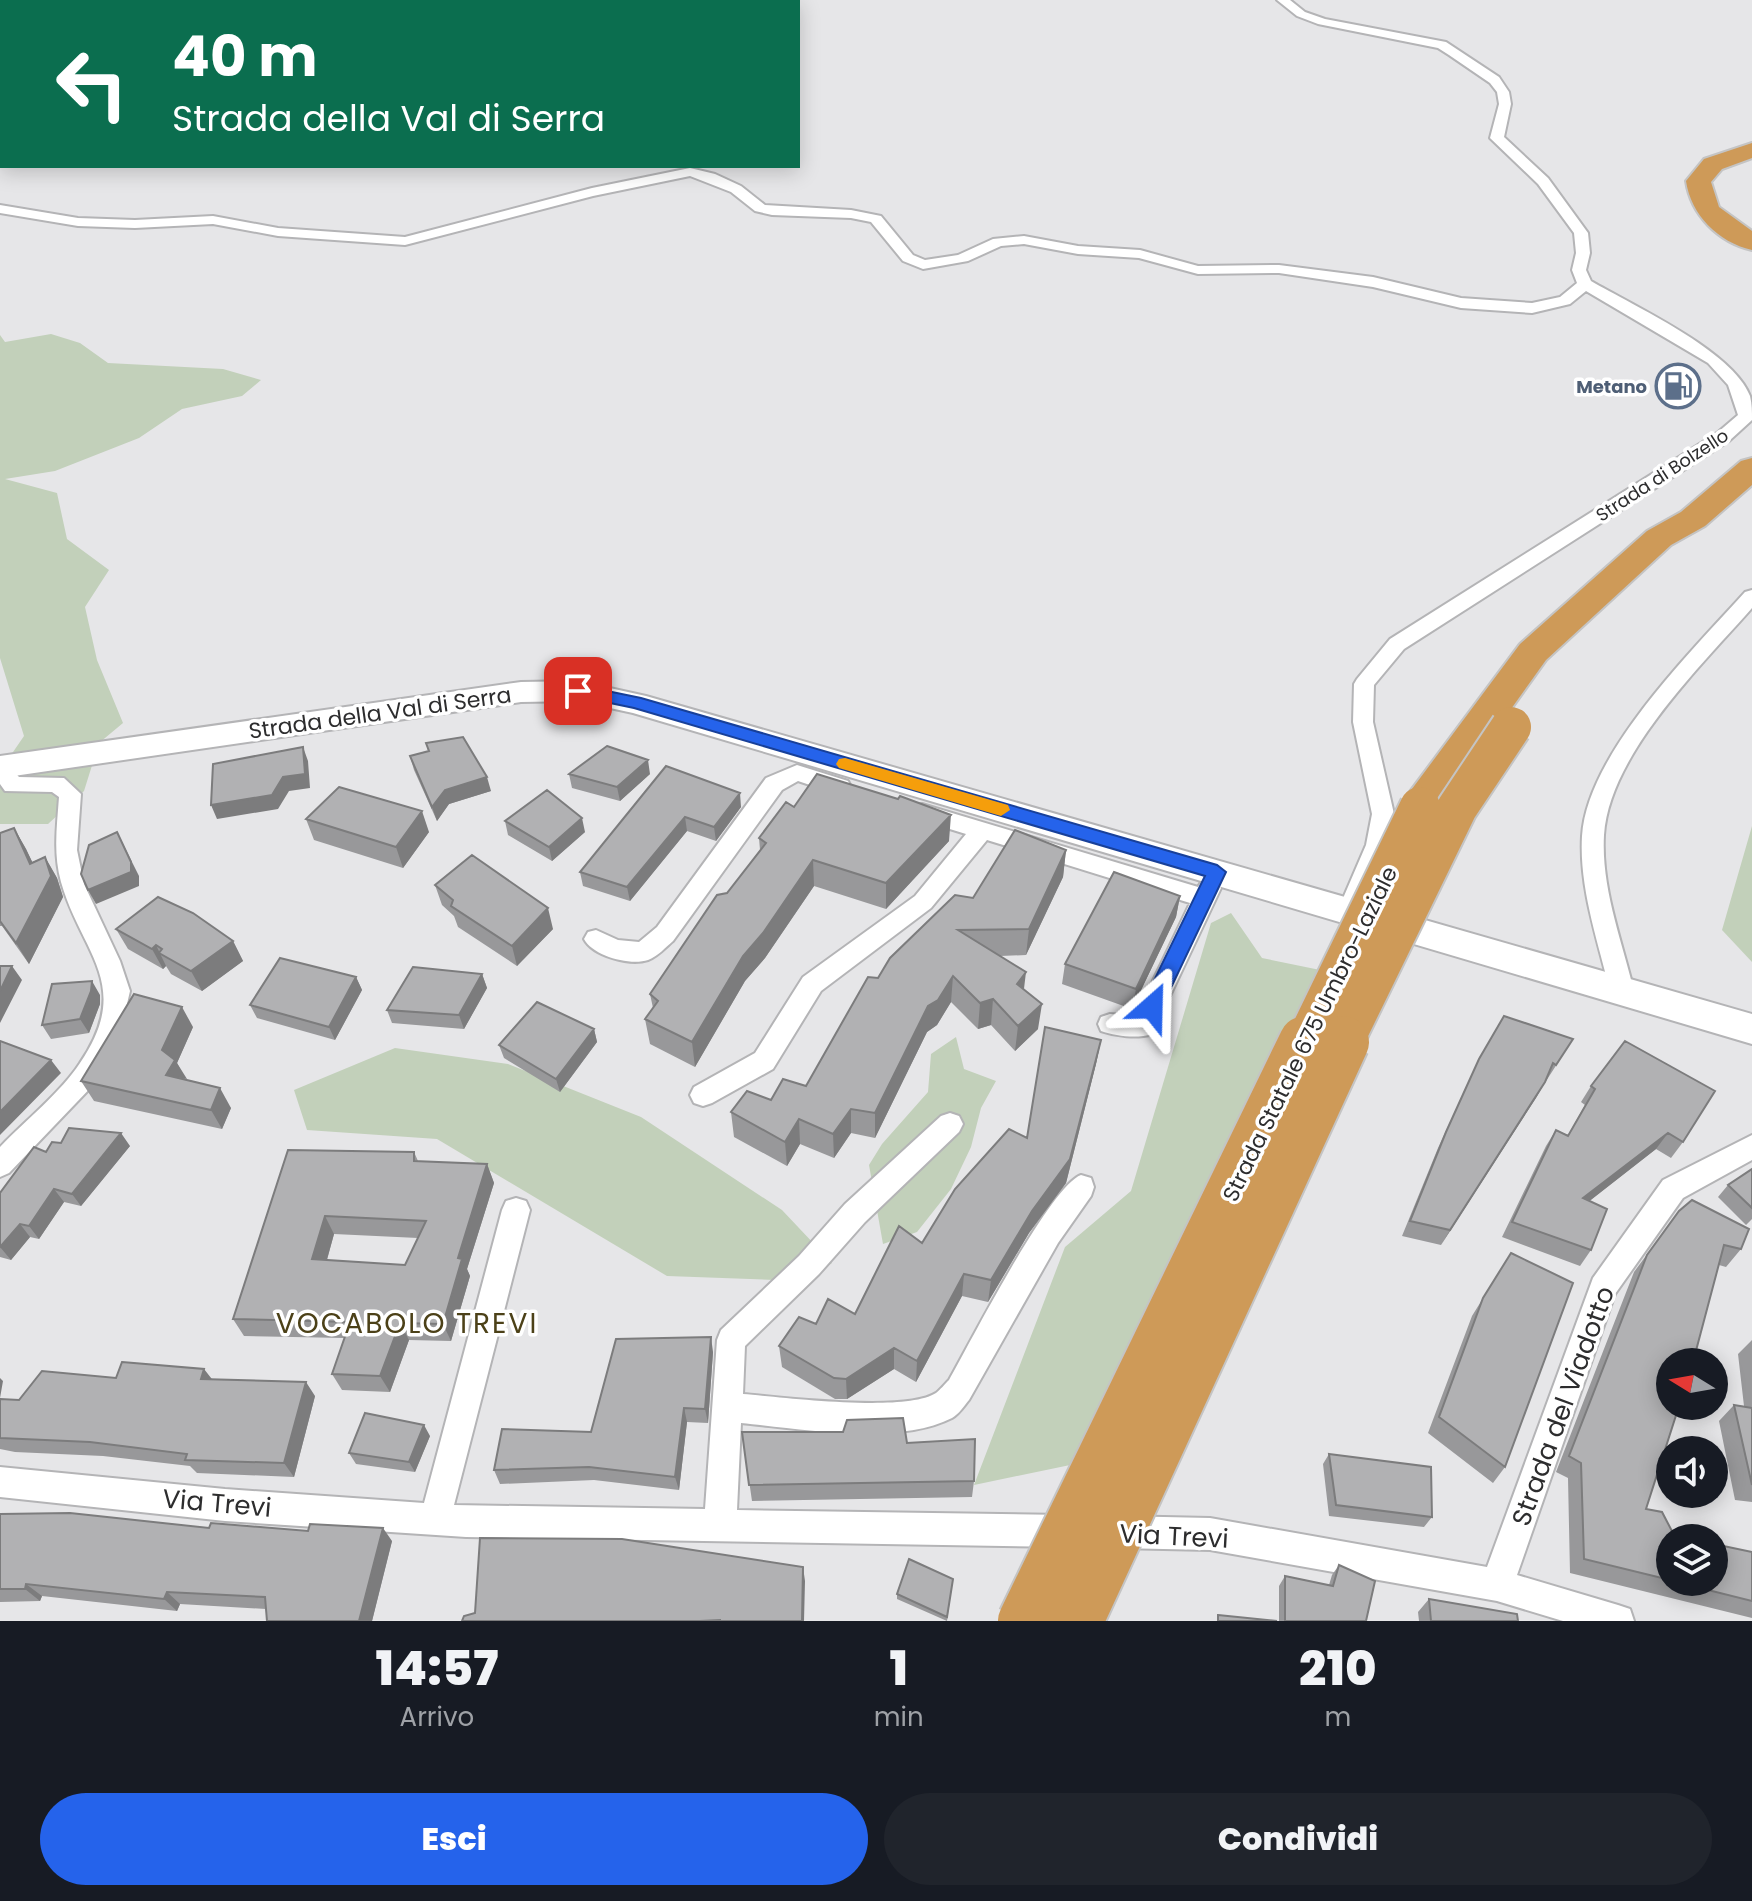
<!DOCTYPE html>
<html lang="it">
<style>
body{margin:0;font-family:Poppins,sans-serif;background:#20242c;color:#f1f3f6;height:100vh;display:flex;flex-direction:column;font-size:30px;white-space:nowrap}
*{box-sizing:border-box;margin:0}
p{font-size:26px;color:#9ea1a6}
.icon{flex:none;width:44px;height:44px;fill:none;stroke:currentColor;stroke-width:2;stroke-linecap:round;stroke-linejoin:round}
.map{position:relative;height:1621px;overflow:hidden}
.panel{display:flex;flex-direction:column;background:#171b24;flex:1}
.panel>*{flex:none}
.hud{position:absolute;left:0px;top:0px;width:800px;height:168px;box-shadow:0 4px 20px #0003;background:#0b6e4f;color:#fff;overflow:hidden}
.needle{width:52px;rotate:281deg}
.buttons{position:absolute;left:1656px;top:1348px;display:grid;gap:16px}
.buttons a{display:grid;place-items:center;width:72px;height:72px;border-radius:50%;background:#171b24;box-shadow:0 4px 20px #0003;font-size:40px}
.pin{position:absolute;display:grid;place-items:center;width:68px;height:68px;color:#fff;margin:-34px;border-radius:16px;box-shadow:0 4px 12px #0006}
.me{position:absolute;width:88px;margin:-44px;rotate:25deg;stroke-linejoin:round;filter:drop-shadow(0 0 6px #0008)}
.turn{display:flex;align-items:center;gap:28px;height:168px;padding:0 40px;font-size:36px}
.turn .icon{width:104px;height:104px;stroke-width:2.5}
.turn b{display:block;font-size:56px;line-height:68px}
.eta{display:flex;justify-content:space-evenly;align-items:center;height:136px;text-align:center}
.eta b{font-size:48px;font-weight:800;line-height:56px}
.button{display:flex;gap:16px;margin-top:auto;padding:16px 40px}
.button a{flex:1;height:92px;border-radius:48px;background:#2563eb;color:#fff;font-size:32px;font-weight:800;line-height:92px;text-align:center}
.button a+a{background:#20242c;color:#f1f3f6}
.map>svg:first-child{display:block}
</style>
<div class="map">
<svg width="1752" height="1621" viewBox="0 0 1752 1621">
<rect width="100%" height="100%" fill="#e6e6e8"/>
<!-- green -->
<path fill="#c2d0ba" d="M51,334l29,9 28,20 115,6 38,11 -19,16 -60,13 -43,29 -84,33 -50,8 52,14 10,46 42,31 -24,37 12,53 26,63 -24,20 -15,48 -36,33h-48v-53l24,-35 -24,-78v-323l5,7z
M1752,826v136l-30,-32z
M1231,913l31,45 63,13 -250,493 -101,21 91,-238 66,-56 80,-268z
M956,1037l8,32 32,12 -15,27 -10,39 -20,42 -34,43 -34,12 -14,-79 13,-21 46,-52 3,-38z
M395,1048l113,16 133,53 141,93 50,53 -30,18 -135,-5 -230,-137 -130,-9 -13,-40z"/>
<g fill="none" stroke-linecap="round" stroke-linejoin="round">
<!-- street casing -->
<g stroke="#b4b4b6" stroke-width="4">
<path id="street" d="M404,0h16l-18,2z
M1277,0h13l15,12 20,7 121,23 53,35 10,15 2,12 -7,33 44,41 40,55 2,20 -4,17 5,11c43,25 142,70 159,115 2,8 2,16 2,24l-23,21 -325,208 -30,36 -1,37 21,92 -6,31 -23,58 -4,6 -8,3 -8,-3 -4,-6 25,-58 6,-31 -19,-92 1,-38 3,-5 33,-40 327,-206 21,-18 -10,-30 -20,-22 -122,-72 -16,13 -38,9 -71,-5 -88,-21 -94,-14 -81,1 -59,-16 -61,-4 -54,-10 -23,2 -33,15 -45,8 -20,-8 -32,-39 -20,-4 -79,-3 -17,-4 -24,-19 -41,-16 -97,20 -188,49 -127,-9 -65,-12 -78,4 -57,-2 -78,-13v-8l78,13 57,2 78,-4 65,12 127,9 187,-49 98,-20 25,6 26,12 24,19 86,5 30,6 32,39 12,5 33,-5 35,-16 31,-3 54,10 62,4 58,16 81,-1 94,12 88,21 71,5 28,-6 17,-14 -5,-13 4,-17 -2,-20 -36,-49 -48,-46 9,-34 -2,-12 -7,-9 -41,-28 -11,-7 -120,-24 -21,-8z
M1752,590v18c-51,58 -143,147 -148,227 -3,53 18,106 30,156l-3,7 -9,3 -9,-3 -3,-7c-12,-50 -31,-103 -28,-155 5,-82 110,-185 163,-244z
M0,762l8,3 11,12 45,1 17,16 -4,56 7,34 36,77 10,30 -10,43 -22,46 -89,93 -9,4v-30c24,-25 62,-56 80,-84 54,-79 1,-110 -19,-181 -8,-29 -4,-56 -2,-85l-7,-5 -47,-1 -5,-7z
M797,765l51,16 3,6 -3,6 -8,2 -42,-14 -16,9 -109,151c-7,6 -16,16 -25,19 -18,6 -55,-4 -64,-21l4,-7 8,-2 22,10 21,2 18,-15 109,-149z
M922,804l276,83 3,-5 8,-3 8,3 4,6 -69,146c-15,5 -36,2 -51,-3l-3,-7 3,-7 9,-3 26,2 54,-113 -203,-63 -56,68 -110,83 -48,78 -61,34 -9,3 -9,-3 -4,-8 4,-8 61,-34 48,-76 112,-81 51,-62 -52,-16 -3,-6 3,-6z
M950,1113l9,3 4,8 -4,8 -94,90 -46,52 -74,72 -2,48c39,3 162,19 193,-1 4,-3 9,-9 13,-13 21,-37 101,-194 132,-205l10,3 3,9 -3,9 -33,47 -89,157c-5,6 -10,14 -17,18 -55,28 -151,11 -211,5l-4,87 329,5 11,5 5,11 -5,11 -11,5 -600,-10 -241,-16 -225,-24v-30l225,22 199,14 78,-293 4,-9 10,-3 10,3 4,9 -76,295 251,4 12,-169 4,-10 78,-74 46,-52 96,-88z
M1752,1135v25l-69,38 -68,96 -98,281 101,30 12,4 4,12h-71l-66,-20 -287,-51 -93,-2 -11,-5 -5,-11 5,-11 11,-5 93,2 277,49 106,-289 70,-98z"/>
</g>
<!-- secondary casing -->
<g stroke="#b4b4b6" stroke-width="4">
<path id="secondary" d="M578,681l68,15 1106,318v30l-1119,-331 -55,-12 -57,1 -521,76v-22l521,-74z"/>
</g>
<!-- highway casing -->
<g stroke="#c4c4c4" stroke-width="4">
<path id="highway" d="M1752,143v15l-30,11 -11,13 8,25 33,24v19c-34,-8 -61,-35 -66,-69l18,-22z
M1752,458v27l-47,41 -34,19 -125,115 -112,157 -14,5 -14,-5 -6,-10 6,-10 114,-153 127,-113 34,-19 60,-51z"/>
</g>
<!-- street -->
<use href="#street" fill="#fff" fill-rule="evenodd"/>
<!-- secondary -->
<use href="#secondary" fill="#fff" fill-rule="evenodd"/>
<!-- highway -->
<use href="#highway" fill="#ce9a58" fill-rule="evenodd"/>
<!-- highway-bridge-far1 casing -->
<g stroke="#c4c4c4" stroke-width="44" stroke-linecap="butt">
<path id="highway-bridge-far1" d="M1305,1044l115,-237
M1342,1044l115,-236 54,-81"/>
</g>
<!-- highway-bridge casing -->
<g stroke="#c4c4c4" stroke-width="56" stroke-linecap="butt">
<path id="highway-bridge" d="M1024,1621l281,-579
M1077,1621l266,-579"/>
</g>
<!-- highway-bridge-far1 -->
<use href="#highway-bridge-far1" stroke="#ce9a58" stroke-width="40"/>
<!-- highway-bridge -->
<use href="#highway-bridge" stroke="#ce9a58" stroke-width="52"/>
</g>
<!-- wall -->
<path fill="#98989a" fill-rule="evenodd" d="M426,743l65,48 -42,13 -12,17 -23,-51 -4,-14 18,-5z
M666,766l75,41 -25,34 -29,-10 -57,70 -47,-15 -3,-14z
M569,774h81l-30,27 -48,-13z
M794,807l155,34 -63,68 -72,-23 -49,72 -20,23 -50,86 -45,-23 -5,-25 8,-11 -3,-14 110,-144 -1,-12z
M306,819l123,13 -26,36 -89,-28z
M505,821l80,11 -33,29 -44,-26z
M14,828l12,21 6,13 13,-5 12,21 6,19 -34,67 -27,-38h-2v-93z
M1066,850l-3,27 -37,78 -26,1 24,34 14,39 -23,22 -24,-26 -13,4 -27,-27 -14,23 -10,7 -52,106 -24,-5 -17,25 -34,-14 -13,22 -53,-29 -3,-25 40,-12 35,-14 72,-108 95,-80z
M435,885l118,44 -36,37 -59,-39 -4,-11 -12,-11z
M1180,896l-4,21 -44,92 -70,-25 3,-20z
M116,929l117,12 10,20 -41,30 -31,-17 -5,-8 -3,3 -35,-20z
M482,974l5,14 -23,41 -72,-6 -5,-13z
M356,977l6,13 -27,50 -78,-22 -7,-13z
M100,995v9l-11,29 -38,6 -9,-14z
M193,1027l-16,36 9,17 45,28 -9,21 -128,-28 -13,-20z
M594,1029l3,13 -37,50 -56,-34 -5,-13z
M1573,1039l-132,206 -39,-9 36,-88 41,-89z
M1101,1040l-5,24 -30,119 -37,50 -41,69 -26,-6 -46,86 -22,-13 -47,30h-12l-53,-32 -3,-21 76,-32 67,-71 105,-105z
M1591,1086l92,56 -12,16 -15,-9 -67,52 2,49 -11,16 -78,-29 44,-91 10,-16 12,5 17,-30 -4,-3z
M130,1146l-49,60 -17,-4 -25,37 -9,-2 -19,23 -11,-3v-64l46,-41z
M288,1150l126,2 4,9 69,3 7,19 -27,86 3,7 -19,65 -42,-1 -19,52 -48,-2 -10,-16 13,-36 -101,-2 -11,-17zM334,1234l84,4 -13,27 -78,-5z
M1752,1169v50l-6,6 -28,-28 10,-12z
M1679,1211l62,38 -15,18 -7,-2 -73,244 24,29v44h44l38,-30v66l-182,-45 -2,-95 -12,-6 78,-200z
M1511,1253l-6,214 -12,16 -65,-50 44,-117z
M1752,1340v162l-17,-2 -16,-79 15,-16 10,1 -6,-52z
M713,1352l-5,71 -21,-1 -8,68 -85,-10 -94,4 -6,-14 97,-38z
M116,1378l96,1 103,17 -21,81 -97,-4 -7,-7 -87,-10 -88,-4 -15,-3v-50l19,1z
M742,1432l165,11 67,38 -2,16 -220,4z
M430,1436l-15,36 -59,-8 -7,-11z
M1329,1454l103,63 -8,10 -95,-11 -6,-52z
M0,1514l209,14 183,13 -20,80h-105l-1,-12 -86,-5 -3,7 -135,-15 -2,5 -40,1z
M1339,1565l27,56h-87v-35l6,-10 44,9 3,-10z
M953,1579l-6,42 -50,-22v-5z
M1429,1599l89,22h-99l-1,-9z"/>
<!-- shaded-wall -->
<path fill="#7c7c7d" d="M303,747l5,14 2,27 -21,3 -11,18 -61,10 -6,-14z
M648,760l2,14 -30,27 -3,-14z
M487,777l4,14 -42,13 -12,17 -5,-14 13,-17z
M740,793l1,14 -25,34 -2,-14z
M422,811l7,21 -26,36 -7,-21z
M951,815l-2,26 -63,68v-26z
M685,817l2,14 -57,70 -3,-14z
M582,818l3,14 -33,29 -3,-14z
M14,828l12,21 17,35 -13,-20z
M117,832l22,44v10l-43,18 -8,-14z
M1066,850l-3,27 -37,78 3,-26z
M45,857l12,21 6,19 -34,67 -13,-21z
M813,860l1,26 -49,72 -20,23 -50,86 -3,-25 51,-86z
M1180,896l-4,21 -44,92 4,-20z
M548,908l5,21 -36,37 -5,-20z
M233,941l10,20 -41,30 -11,-20z
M156,945l10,21 -3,3 -11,-20z
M12,966l10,14 -22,43v-32z
M1026,972l-3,25 -6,-13z
M482,974l5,14 -23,41 -5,-14z
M953,976l-2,26 -14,23 -10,7 -52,106v-25l53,-107z
M356,977l6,13 -27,50 -6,-13z
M92,981l8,14v9l-11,29 -9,-14z
M993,999l-2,26 -13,4 2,-26z
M1042,1004l-4,25 -23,22 3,-25z
M182,1007l11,20 -16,36 10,16 -21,-4 -4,-25z
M594,1029l3,13 -37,50 -4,-13z
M1101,1040l-5,24 -30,119 -37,50 -41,69 3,-22z
M51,1060l10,13 -61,62v-23z
M1545,1082l-9,16 -95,147 9,-15z
M220,1088l11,20 -9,21 -11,-19z
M851,1109v24l-17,25 -1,-24z
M799,1119l1,25 -13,22 -2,-24z
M121,1133l9,13 -49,60 -9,-12z
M1668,1133l-12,16 -83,65 10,-16z
M487,1164l7,19 -27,86 3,7 -19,65 -8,-17 15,-66z
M54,1189l10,13 -25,37 -10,-13z
M325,1216l9,18 -12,43 -10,-18z
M20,1224l10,13 -19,23 -11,-13z
M964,1274l-2,22 -46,86 1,-21z
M400,1323l9,17 -19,52 -10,-16z
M711,1337l2,15 -5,71 -3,-14z
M894,1348v21l-47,30 -1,-20z
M204,1369l11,14 -14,-4z
M0,1378l3,3 -3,17z
M306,1382l9,14 -21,81 -10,-14z
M684,1408l3,14 -8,68 -4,-13z
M424,1425l6,11 -15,36 -6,-10z
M383,1528l9,13 -20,80h-13z
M803,1567l2,14 -1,40h-2z
M26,1584l16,12 -2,5 -15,-12z
M167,1592l13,12 -3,7 -13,-12z"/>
<!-- building -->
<path fill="#b1b1b3" stroke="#7c7c7d" stroke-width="2" fill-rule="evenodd" d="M463,737l24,40 -42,13 -13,17 -22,-51 19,-5 -3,-8z
M607,746l41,14 -31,27 -48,-13z
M303,747l2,27 -22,3 -11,18 -61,10 2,-41z
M666,766l74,27 -26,34 -29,-10 -58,70 -47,-15z
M817,774l81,25 2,-3 51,19 -65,68 -73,-23 -50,73 -20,23 -51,86 -47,-23 13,-18 -8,-7 67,-99 10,-2 39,-50 -7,-5 27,-36 8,5z
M339,787l83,24 -26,36 -90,-28z
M547,790l35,28 -33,29 -44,-26z
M14,828l16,36 15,-7 6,19 -35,67 -16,-22v-88z
M1015,830l51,20 -37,79 -71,1 68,42 -9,12 25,20 -24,22 -25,-27 -13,4 -27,-27 -15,24 -10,6 -53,107 -24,-4 -18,25 -34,-15 -14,23 -54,-30 16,-21 24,9 12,-21 23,7 62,-109 10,1 12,-20 65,-63 18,3z
M117,832l14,30v10l-43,18 -7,-16 8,-29z
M472,855l76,53 -36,38 -61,-40 2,-6 -18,-15z
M1114,872l66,24 -44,93 -71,-25z
M158,897l35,16 40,28 -42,30 -32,-18 3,-4 -6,-4 -4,4 -36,-20z
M280,958l76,19 -27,50 -79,-22z
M0,966h12l-12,25z
M413,967l69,7 -23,41 -72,-5z
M92,981l-1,10 -11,28 -38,6 10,-41z
M134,994l48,13 -20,43 13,10 -9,15 54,13 -9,22 -130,-29z
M537,1002l57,27 -38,50 -57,-34z
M1504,1016l69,23 -17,26 -3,-2 -8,19 -95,148 -40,-9 36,-89 33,-73z
M1045,1027l56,13 -31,119 -38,52 -41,69 -27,-6 -47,87 -23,-13 -48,31 -12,-1 -55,-32 20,-29 17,7 12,-25 27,15 44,-88 23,17 33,-54 54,-60 18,9z
M0,1041l51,19 -51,52z
M1625,1041l90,50 -32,51 -15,-9 -85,65 24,11 -16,41 -79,-28 44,-92 12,6 27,-47 -4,-3z
M69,1128l52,5 -49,61 -18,-5 -25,37 -9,-2 -20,23v-54l34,-46 12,5 6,-10 9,1z
M288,1150l126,2v9l73,3 -29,94 4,1 -19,65 -43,-1 -20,53 -48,-2 18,-52 -117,-3zM325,1216l101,5 -21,44 -93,-6z
M1752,1169v39l-24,-23z
M1692,1200l57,29 -8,20 -17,-4 -31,117h-23v44h9l-33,103 16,3 12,23 12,3h-16v42l-86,-21 -3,-96 -12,-7 78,-201 32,-44z
M1511,1253l62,30 -68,184 -66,-50 44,-119z
M711,1337l-6,72 -21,-1 -9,69 -86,-10 -95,3 8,-41 89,3 25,-93z
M122,1362l82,7 -3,10 105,3 -22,81 -99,-3 2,-6 -97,-12 -90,-4v-39l19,1 23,-29 74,7z
M1734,1405l18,3v77z
M365,1413l59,12 -15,37 -60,-9z
M903,1418l4,25 68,-4 -1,42 -225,4 -7,-53h101l4,-12z
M1329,1454l102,13 1,50 -96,-12z
M70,1513l139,15 2,-5 97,8 2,-7 73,4 -24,93h-92l-2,-24 -98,-5 -3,7 -138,-15 -1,5h-25v-75z
M480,1538l142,1 181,28 -1,54h-82v-1l-20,1h-238l2,-5 11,-3z
M1714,1544l38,8v49l-76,-19h38z
M909,1559l44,20 -6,38 -50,-23z
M1339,1565l36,16 -9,40h-81v-45l48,10z
M1429,1599l88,15 1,7h-87z
M1218,1615l59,6h-59z"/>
<!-- route -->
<path fill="#2563eb" stroke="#184099" stroke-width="2" d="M578,685l63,13 576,167 9,7 -67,141 -7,2 -8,-2 -3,-6 64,-131 -571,-168 -62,-13 -2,-4z"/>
<!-- slow -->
<path fill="#f59e0b" d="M845,758l163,47 2,5 -9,6 -162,-48 -3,-4 3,-5z"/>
<!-- icons -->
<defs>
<g id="fuel-ring" transform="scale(2.3)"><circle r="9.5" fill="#fff" stroke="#5c6f8a" stroke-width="1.5"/><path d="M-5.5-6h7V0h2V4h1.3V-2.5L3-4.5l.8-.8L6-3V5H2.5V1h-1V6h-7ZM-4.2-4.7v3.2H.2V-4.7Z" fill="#5c6f8a"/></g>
</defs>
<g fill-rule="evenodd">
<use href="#fuel-ring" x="1678" y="386"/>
</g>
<g text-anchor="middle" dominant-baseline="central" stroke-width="7" stroke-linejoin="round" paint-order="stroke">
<!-- far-service labels -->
<g font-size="18" font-weight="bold" fill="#4e5e75" stroke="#fff" text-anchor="end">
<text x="1647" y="386">Metano</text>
</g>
<!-- far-street labels -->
<g font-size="18" fill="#2d2d2e" stroke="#fff">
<text transform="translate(1662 475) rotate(-33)">Strada di Bolzello</text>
</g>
<!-- street labels -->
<g font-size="22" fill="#2d2d2e" stroke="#fff">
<text transform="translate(380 713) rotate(-8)">Strada della Val di Serra</text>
<text transform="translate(1310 1034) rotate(-64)">Strada Statale 675 Umbro-Laziale</text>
</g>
<!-- near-street labels -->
<g font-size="26" fill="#2d2d2e" stroke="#fff">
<text transform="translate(1563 1406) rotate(-70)">Strada del Viadotto</text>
<text transform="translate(217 1503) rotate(5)">Via Trevi</text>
<text transform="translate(1174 1536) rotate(3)">Via Trevi</text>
</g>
<!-- near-neighbourhood labels -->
<g font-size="28" letter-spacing="2" fill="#4c4118" stroke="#fff">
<text x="407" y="1323">VOCABOLO TREVI</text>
</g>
</g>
</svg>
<div class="buttons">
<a><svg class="needle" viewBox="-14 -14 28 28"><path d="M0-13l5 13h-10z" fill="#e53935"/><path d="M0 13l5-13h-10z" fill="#9ea1a6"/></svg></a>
<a><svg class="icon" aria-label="sound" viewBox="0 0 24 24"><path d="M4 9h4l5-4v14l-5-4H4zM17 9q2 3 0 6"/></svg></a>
<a><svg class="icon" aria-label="layers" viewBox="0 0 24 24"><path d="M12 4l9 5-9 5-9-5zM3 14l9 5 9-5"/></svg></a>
</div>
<div class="pin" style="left:578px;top:691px;background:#d93025"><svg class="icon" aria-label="arrive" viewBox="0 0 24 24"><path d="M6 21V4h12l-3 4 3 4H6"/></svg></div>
<svg class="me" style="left:1152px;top:1007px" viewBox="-20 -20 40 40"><path d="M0-17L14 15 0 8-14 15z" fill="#2563eb" stroke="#fff" stroke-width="4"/></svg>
<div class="hud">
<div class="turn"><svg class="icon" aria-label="left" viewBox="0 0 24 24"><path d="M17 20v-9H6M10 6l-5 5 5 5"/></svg><div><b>40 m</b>Strada della Val di Serra</div></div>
</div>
</div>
<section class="panel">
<div class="eta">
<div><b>14:57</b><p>Arrivo</p></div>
<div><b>1</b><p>min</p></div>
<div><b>210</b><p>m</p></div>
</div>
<div class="button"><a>Esci</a><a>Condividi</a></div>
</section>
